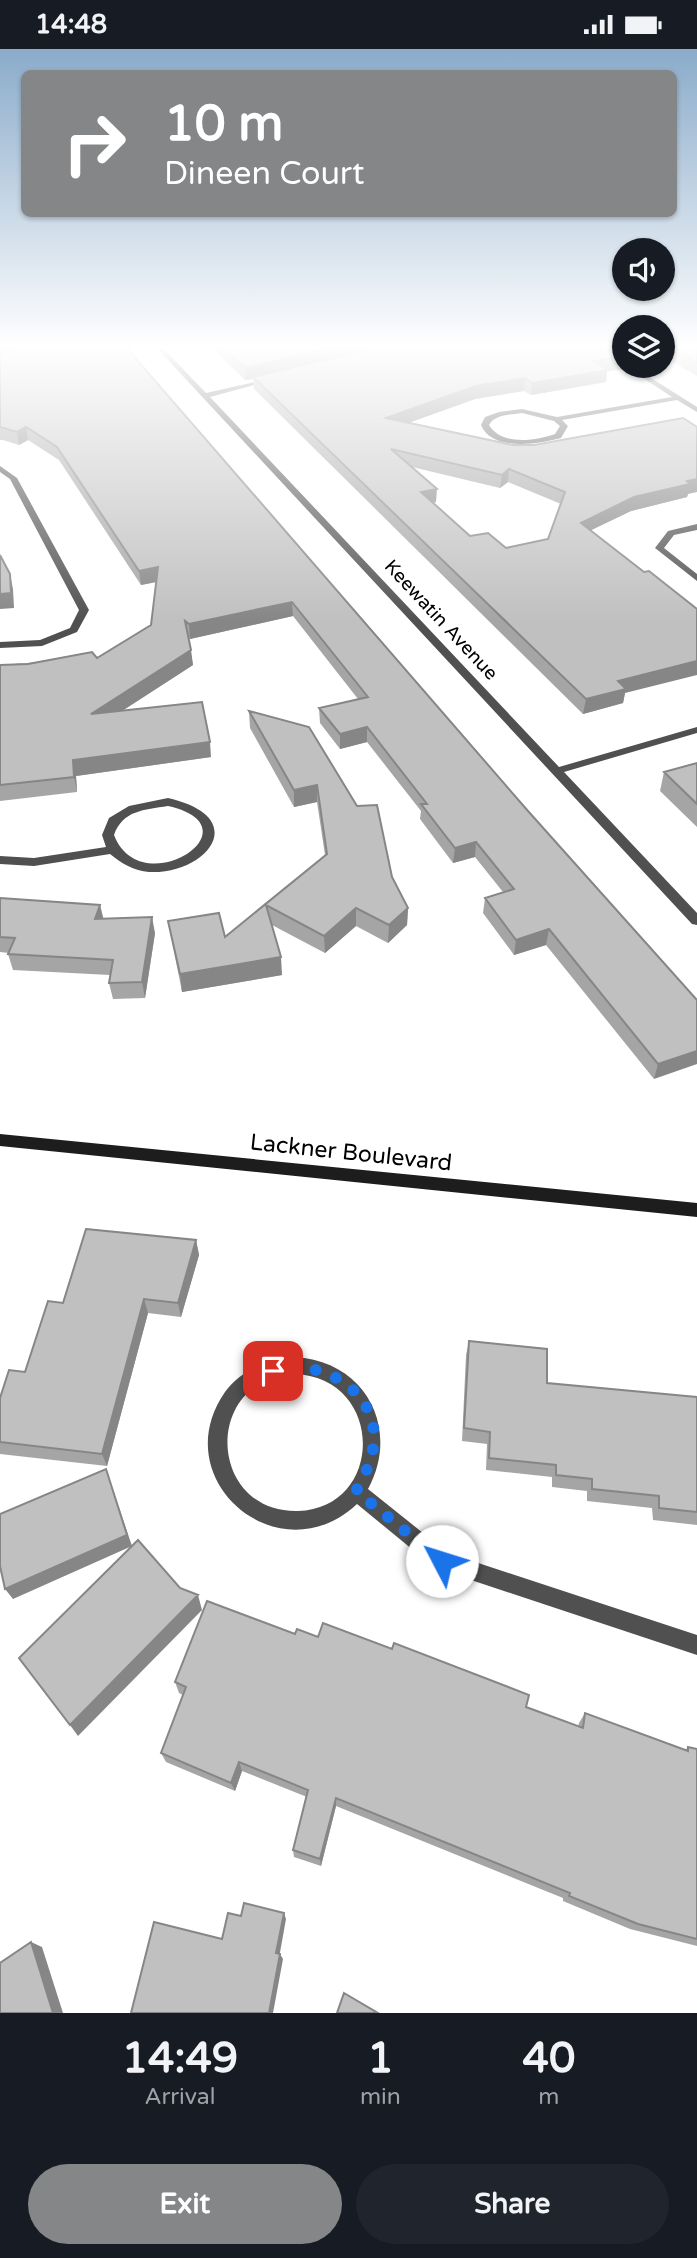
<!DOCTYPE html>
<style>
body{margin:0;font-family:"Varela Round",sans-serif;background:#20242c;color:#f1f3f6;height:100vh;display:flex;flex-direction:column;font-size:26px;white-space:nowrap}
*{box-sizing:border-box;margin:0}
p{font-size:23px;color:#9ea1a6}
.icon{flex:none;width:38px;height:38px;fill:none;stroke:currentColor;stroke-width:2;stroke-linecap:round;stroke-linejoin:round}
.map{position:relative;height:1964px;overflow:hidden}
.drawer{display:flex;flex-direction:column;background:#171b24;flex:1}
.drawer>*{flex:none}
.hud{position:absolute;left:21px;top:21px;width:656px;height:147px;border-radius:10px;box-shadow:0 2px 5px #0004;background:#858687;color:#fff;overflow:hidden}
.tools{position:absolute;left:612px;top:189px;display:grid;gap:14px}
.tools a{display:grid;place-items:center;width:63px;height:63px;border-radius:50%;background:#171b24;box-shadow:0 2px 5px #0004;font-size:35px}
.pin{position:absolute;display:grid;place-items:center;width:60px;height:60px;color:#fff;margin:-30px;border-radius:14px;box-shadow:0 4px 10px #0006}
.me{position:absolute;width:77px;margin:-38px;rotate:310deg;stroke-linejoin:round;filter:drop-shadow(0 0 5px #0008)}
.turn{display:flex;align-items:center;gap:24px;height:147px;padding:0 28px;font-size:32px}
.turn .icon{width:91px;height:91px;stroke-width:2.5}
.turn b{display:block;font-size:49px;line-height:60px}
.eta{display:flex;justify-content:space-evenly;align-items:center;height:119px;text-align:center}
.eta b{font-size:42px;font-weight:800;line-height:49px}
.action{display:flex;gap:14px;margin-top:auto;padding:14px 28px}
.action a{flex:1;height:80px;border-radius:42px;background:#858687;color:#fff;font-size:28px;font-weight:800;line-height:80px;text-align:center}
.action a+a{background:#20242c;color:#f1f3f6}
.status{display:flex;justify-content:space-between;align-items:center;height:49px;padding:0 35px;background:#171b24;direction:ltr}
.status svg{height:19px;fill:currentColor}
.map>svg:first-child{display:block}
</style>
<div class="status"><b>14:48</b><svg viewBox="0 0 49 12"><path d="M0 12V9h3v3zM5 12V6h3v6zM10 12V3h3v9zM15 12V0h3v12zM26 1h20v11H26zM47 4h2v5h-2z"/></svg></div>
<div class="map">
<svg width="697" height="1964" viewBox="0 0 697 1964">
<rect width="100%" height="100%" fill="#fff"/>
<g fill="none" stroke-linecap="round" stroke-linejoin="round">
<!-- minor -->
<path fill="#505050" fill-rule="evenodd" d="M155,297h6l45,47 67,-15v2l-63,17 349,370 138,-40v6l-133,39 133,141v12l-5,-1z
M625,317h7l65,41v5l-20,-12 -115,20 6,6 -7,12c-22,6 -69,14 -80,-13l4,-8 14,-5 23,-3 35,8 115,-20zM522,364l32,8 6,5 -5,8c-20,7 -53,12 -66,-9 6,-11 22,-10 33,-12z
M0,417l17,12 72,132 -12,22 -35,14 -42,2v-6l40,-2 30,-12 9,-18 -69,-131 -10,-7z
M697,475v6l-23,5 -10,13 33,26v7l-42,-33 13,-17z
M168,749c86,20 37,77 -19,74 -15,-1 -28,-9 -39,-18l-76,12 -34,-2v-8l34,2 72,-11 -4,-12 7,-17 20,-12zM168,757c93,21 -27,99 -54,29 9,-25 30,-25 54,-29z
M295,1308c70,4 106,71 73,132l80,64 249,82v20l-262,-87 -78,-64c-78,73 -193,-24 -132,-112 16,-22 43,-33 70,-35zM295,1325c90,4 90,134 3,137 -91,2 -96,-133 -3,-137z"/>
<!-- secondary -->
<path fill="#1d1d1d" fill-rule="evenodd" d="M0,1085l697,69v14l-697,-71z"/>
</g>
<!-- wall -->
<path fill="#a5a5a5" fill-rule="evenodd" d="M0,297h125l403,465 169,189 -43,79 -108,-134 -32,10 -31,-42 2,-15 18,-6 -28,-35 -22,6 -33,-44 1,-8 -54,-69 -27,7 -20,-26 -1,-15 39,-9 -65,-83 -103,23 -2,-2 5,28 -71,46 89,46 -135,19 1,16 -77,9v-136l97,-7 54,-33 6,-43 -16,3 -82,-125 -31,-20 -9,5 -16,-5h-3z
M210,297h415l-1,23 -17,2 -1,11 -75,13 -7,-4 -49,8 -67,24 280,71 -1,3 -56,14 -40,19 34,163 -2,10 -40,11 -329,-325 -1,-10 -8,1zM412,418l88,21 8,-6 53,22 -13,35 -42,9 -36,-12 -37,-33 3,-1z
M663,297h34v30l-24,-14z
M249,662l60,16 83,150 16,31 -1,17 -19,18 -32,-17 -31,27 -53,-28 10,50 -100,17 -14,-71 57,16 100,-82 -8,-53 -23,5 -44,-79z
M697,714v64l-37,-36 4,-19z
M0,849l100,7 3,14 52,14 -10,65 -32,1 -4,-16 1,-8 -97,-5 -5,-16 1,-1 -9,-1z
M196,1191l3,15 -18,62 -33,-4 -41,153 -107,-12v-56l25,-26z
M469,1292l78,42 150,14v128l-44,-5 -1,-12 -65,-7v-10l-35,-4v-10l-66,-7 1,-26 -25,-3 4,-86z
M295,1585l23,3 208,70 52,20 1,-4 6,-10 100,37 3,-3 9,2v197l-67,-17 -67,-28v-3l-227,-92 -15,60 -27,-9 -1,-7 14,-53 -65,-26 -7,20 -69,-29 -5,-9 22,-58 -4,-2 -4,-11z"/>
<!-- shaded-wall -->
<path fill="#868686" d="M0,297h51l-51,12z
M337,297h69l-153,31v2l-8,1v-12z
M675,301l-2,12 -10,2v-12z
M625,308l-1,12 -17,2 -1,11 -75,13 1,-12 62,-22z
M525,329l-1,13 -49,8 -89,32v-13l90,-32z
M26,378l2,13 -9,5 -2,-13z
M509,420l-1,13 -8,6 2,-13z
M697,430v13l-9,2 -1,3 -56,14 -52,25 2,-13 53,-26z
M437,440l-1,13 -15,3v-13z
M158,518l2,14 -19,4 -2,-14z
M10,525l3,15 1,19 -14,1v-15z
M292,553l1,14 -103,23 -1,-15z
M191,601l2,15 -99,64 -3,-15z
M697,612v14l-72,18 -2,10 -40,11 3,-15 32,-18z
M367,678v15l-27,7v-15z
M210,693l1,15 -135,19 1,16 -3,-15 -1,-17z
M317,736v17l-23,5v-17z
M476,793l-1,15 -22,6 2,-15z
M100,856l4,16 -9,-2z
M356,859v18l-31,27 -1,-17z
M408,859l-1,17 -19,18 1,-18z
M152,868l3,16 -10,65 -3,-16z
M549,880l-3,16 -32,10 2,-15z
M281,908l1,18 -100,17 -2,-18z
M697,1002v13l-43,15 4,-15z
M196,1191l3,15 -18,62 -3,-14z
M144,1250l4,14 -41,153 -5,-12z
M106,1420l26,77 -119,53 -8,-10z
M198,1546l4,15 -124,126 -8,-11z
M239,1713l3,9 -7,20 -4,-8z
M336,1749v8l-15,60 -1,-7z
M284,1864l2,6 -7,39 -3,-5z
M31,1893l11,5 21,66h-10z
M280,1905l3,5 -10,54h-4z"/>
<!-- building -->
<path fill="#c0c0c0" stroke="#868686" stroke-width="2" fill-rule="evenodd" d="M30,297h95l403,465 169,189v51l-39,13 -109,-135 -33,11 -31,-42 29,-9 -38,-47 -21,6 -34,-44h6l-60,-77 -27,7 -21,-26 49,-11 -76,-95 -103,22 -4,-3 6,29 -100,64 111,-12 8,40 -137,18 1,17 -74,8v-120l28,-1 64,-12 5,6 54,-33 7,-58 -19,4 -82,-124 -31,-20 -9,5 -17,-5v-73z
M221,297h116l-92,22z
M382,297h227l16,10 -31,5 14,9 -76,13 -7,-5 -49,8 -90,32 127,27h21l149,-27 14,9v52l-10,2 3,3 -56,13 -53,26 63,49 5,-1 48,38v52l-79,20 8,8 -40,10 -333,-322zM391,400l111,26 7,-6 56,23 -17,47 -42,9 -18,-15 -18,3 -49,-44 16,-3z
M663,297h34v17l-22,-13 -12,2z
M0,506l10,19 1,19 -11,1z
M249,662l60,16 48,79 20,-1 15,72 16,31 -19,17 -33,-17 -32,28 -58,-31 15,52 -101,17 -12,-53 51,-8 6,24 102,-83 -10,-69 -23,5z
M697,714v41l-33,-32z
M0,849l100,7 -5,14 57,-2 -10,65 -33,1 4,-23 -105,-6 7,-16 -15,-1z
M86,1180l110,11 -18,63 -34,-4 -42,155 -102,-12v-44l9,-28 16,2 23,-71 15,2z
M469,1292l78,8v34l150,14v115l-38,-4v-12l-67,-7v-10l-36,-4v-10l-67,-7 1,-26 -26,-4z
M106,1420l21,66 -122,54 -5,-23v-52z
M138,1491l42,48 18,7 -128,130 -51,-67z
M207,1552l88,33 2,-5 21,8 5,-14 69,26 2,-6 135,52 -3,12 57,21 2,-15 103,38v-4l9,2v190l-59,-15 -69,-28 1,-3 -234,-95 -16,61 -27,-9 15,-60 -69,-28 -8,21 -70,-30 25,-66 -11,-5z
M244,1854l40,10 -8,40 4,1 -11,59h-138l23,-91 68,17 6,-26 13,3z
M31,1893l22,71h-53v-50z
M344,1944l34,20h-41z"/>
<!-- sky -->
<linearGradient id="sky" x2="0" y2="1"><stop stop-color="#8aabca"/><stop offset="0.52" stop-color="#fff"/><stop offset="1" stop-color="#fff" stop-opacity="0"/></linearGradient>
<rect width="697" height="572" fill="url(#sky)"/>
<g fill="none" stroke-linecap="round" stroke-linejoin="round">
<!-- route -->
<path stroke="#1a73e8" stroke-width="12" stroke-dasharray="0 21.6" d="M273,1322c45,-14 103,17 101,69 -1,19 -9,35 -18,51l86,70"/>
</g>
<g text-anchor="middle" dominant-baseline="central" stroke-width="5" stroke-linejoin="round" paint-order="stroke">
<!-- far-street labels -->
<g font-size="19" fill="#000" stroke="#fff">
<text transform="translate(441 571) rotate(47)">Keewatin Avenue</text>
</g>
<!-- street labels -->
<g font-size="23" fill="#000" stroke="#fff">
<text transform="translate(351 1104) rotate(6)">Lackner Boulevard</text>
</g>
</g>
</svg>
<div class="tools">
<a><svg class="icon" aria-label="sound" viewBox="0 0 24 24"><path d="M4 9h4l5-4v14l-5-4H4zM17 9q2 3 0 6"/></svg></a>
<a><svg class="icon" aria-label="layers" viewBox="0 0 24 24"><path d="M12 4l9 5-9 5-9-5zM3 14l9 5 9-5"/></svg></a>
</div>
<div class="pin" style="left:273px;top:1322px;background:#d93025"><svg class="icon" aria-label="arrive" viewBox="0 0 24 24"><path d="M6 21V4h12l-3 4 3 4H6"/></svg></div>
<svg class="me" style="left:442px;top:1512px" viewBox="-20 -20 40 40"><circle r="19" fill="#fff"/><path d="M0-13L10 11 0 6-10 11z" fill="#1a73e8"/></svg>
<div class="hud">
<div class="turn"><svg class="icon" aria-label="right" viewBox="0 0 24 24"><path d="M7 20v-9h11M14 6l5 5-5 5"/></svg><div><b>10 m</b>Dineen Court</div></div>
</div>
</div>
<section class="drawer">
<div class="eta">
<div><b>14:49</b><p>Arrival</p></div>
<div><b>1</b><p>min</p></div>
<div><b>40</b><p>m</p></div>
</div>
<div class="action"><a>Exit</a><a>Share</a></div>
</section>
